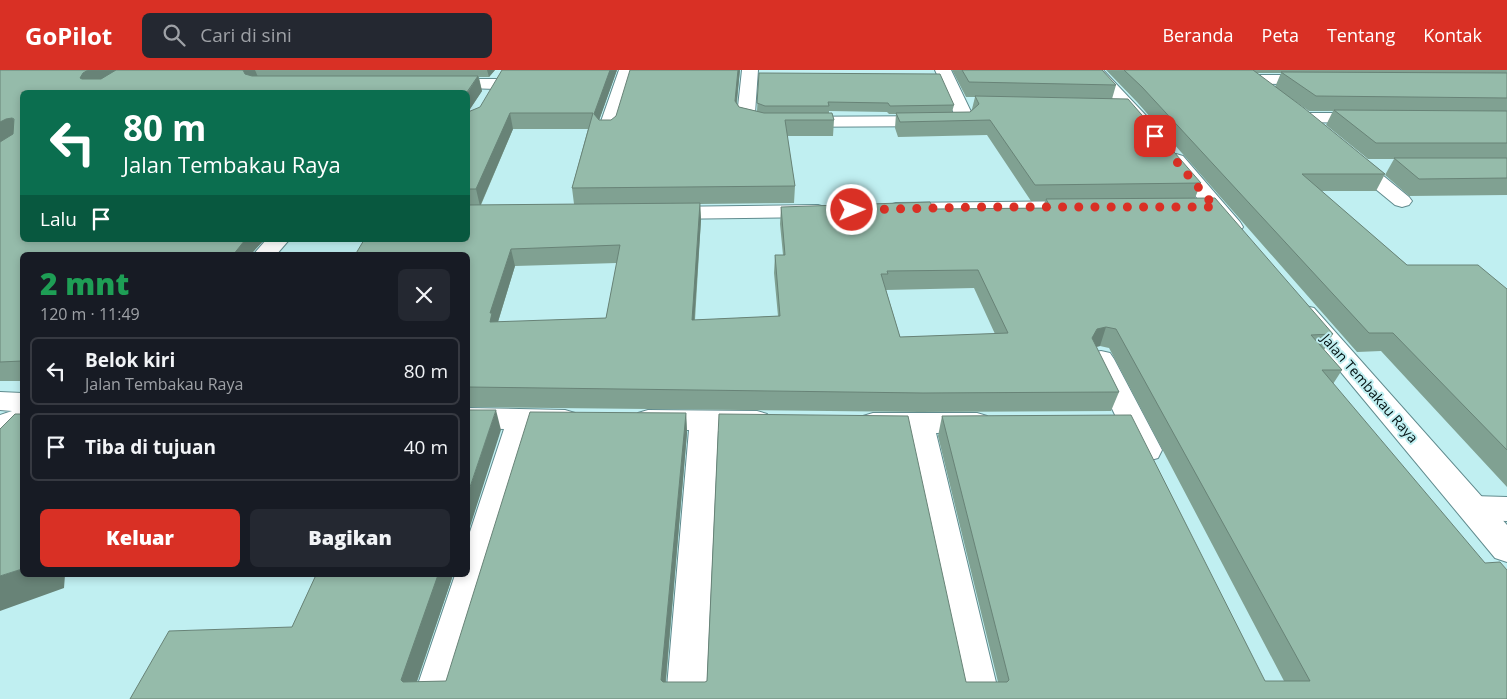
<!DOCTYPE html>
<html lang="id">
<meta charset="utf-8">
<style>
body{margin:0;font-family:"Open Sans",sans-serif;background:#242831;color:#f1f3f6;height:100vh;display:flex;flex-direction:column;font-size:19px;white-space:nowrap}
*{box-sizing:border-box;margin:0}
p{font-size:16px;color:#9ea1a6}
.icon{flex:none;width:28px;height:28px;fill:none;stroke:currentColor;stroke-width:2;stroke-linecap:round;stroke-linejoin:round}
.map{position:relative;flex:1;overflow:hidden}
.drawer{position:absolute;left:20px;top:182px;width:450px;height:325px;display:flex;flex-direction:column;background:#171b24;border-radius:8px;box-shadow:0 2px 8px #0003}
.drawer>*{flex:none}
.top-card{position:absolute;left:20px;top:20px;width:450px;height:152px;border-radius:8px;box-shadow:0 2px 8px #0003;background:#0b6e4f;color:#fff;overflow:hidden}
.pin{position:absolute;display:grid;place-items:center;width:42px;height:42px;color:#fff;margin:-21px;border-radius:10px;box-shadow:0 2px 8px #0006}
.me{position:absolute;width:55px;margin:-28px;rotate:89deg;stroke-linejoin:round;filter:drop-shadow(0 0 4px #0008)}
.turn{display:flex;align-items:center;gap:18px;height:105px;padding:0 20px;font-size:22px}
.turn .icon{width:65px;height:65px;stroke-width:2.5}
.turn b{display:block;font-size:35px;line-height:42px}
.then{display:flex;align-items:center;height:48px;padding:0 20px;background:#0003;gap:10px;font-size:19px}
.round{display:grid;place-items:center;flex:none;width:52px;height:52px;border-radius:8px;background:#242831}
.head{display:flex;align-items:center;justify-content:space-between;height:85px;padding:0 20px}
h1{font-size:30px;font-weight:800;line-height:38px;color:#1e9e55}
.button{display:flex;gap:10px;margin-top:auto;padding:10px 20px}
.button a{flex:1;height:58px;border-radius:8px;background:#d93025;color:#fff;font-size:20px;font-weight:800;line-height:58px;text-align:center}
.button a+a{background:#242831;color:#f1f3f6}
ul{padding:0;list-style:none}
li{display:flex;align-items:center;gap:15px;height:68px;margin:0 10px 8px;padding:0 10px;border:2px solid #363941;border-radius:8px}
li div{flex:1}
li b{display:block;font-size:19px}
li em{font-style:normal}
header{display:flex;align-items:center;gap:30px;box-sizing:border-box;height:70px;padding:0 25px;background:#d93025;color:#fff}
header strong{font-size:24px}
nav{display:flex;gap:28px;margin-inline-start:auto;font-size:18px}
.search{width:350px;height:45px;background:#242831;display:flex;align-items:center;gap:12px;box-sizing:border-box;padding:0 18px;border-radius:8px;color:#9ea1a6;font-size:19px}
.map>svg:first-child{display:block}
</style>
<header>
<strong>GoPilot</strong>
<div class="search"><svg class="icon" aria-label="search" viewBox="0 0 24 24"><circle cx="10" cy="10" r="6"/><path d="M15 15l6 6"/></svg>Cari di sini</div>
<nav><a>Beranda</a><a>Peta</a><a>Tentang</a><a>Kontak</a></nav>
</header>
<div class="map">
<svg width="1507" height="629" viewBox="0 0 1507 629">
<rect width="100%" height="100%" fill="#c0eff1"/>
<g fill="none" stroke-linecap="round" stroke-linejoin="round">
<!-- street casing -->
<g stroke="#608b8e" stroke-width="2">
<path id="street" d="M619,0h16l-19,60 -3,4 -6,1 -6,-1 -3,-4z
M742,0h16l-3,43 10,4 190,-1 -20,-46h16l23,48 -7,7 -6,1 -197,1 -24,-7 -3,-4z
M1253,5h63l6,2 2,3 -2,3 -6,2 -69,-2 -2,-3 2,-3z
M442,9h54l6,2 2,3 -2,3 -6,2 -60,-2 -2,-3 2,-3z
M1304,43h63l6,1 3,4 -3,4 -6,1 -69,-1 -3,-4 3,-4z
M1351,83l7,2 51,42 3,4 -3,4 -7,2 -7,-2 -51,-42 -2,-4 2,-4z
M1081,131l7,2 3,4 -3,4 -7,2 -185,2 -7,-2 -3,-4 3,-4 7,-2z
M818,135l7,2 3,4 -3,4 -7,2 -154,2 -7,-2 -3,-4 3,-4 7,-2z
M266,170h23l-13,15h-23z
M1101,281l9,2 4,6 48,91 -4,8 -11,3 -11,-3 -4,-8 -44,-91 4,-6z
M0,322l22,1v36l-22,7v-21l12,-4 -12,-1z
M468,338l97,2 10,3 4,7 -4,7 -10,3 -32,-1 -80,270h-40l42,-124h13v-37l36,-109 -36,-1z
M648,340l109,1 10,3 4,7 -4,7 -10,3h-39l-12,268h-40l23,-269h-41l-10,-3 -4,-7 4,-7z
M873,343h104l10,3 4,7 -4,7 -10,3h-41l64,266h-40l-54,-266h-33l-10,-3 -4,-7 4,-7z
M1473,426l34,1v24l-34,-1 -11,-3 -5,-9 5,-9z"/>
</g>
<!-- secondary casing -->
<g stroke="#608b8e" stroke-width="2">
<path id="secondary" d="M1087,0h16l51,54 3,4 -3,4 -6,1 -6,-1z
M1176,84l7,2 57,66 3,5 -3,5 -8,1 -8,-1 -57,-72 2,-4z
M1305,236l9,2 193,217v37l-12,-4 -199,-240 -3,-5 3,-5z"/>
</g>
<!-- street -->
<use href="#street" fill="#fff" fill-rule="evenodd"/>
<!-- secondary -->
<use href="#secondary" fill="#fff" fill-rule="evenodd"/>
</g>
<!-- wall -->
<path fill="#80a192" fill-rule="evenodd" d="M0,0h495l-6,7h-10l3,14 -14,21 149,-42 -18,50h12l129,-50 -3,33 2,4 18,4 2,-38 195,32 -2,7h18l2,-3 3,-12h-9l-14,-27h150l14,15 -4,14 89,84 -6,15 138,136 -9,16 18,20 -9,14 174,315h-1377l162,-72 24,-52h137l-36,107 29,-1 240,-268 1,20 -21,249h332l-60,-246 4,-20 323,265h19l-175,-333 -9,-2 -4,1 23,45 -8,19 -192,1 -451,-5v-315l-446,148h242l-12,13 1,2h-231v126h-22zM829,41l58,1 2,2h7l-1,14 3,9 89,-2 44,66h14l-2,7 -109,1 -153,-2 -1,17 3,31h-8l-1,18 4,43 -83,4 6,-100 -1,-16 94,-1 1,-17 -8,-50h46l1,-16 -5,-7zM513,59h75l-16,59 2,16 -93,1zM617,193l-11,55 -108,4 17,-56zM974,218l21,46 -95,3 -14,-47z
M1106,0h401v125l-98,1 -24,-21 9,-16h-26l-42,-34 7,-14h-24l-20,-14 96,77 -9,17h-55l86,74 100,24v198l-126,-136 -24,1 -220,-250zM1257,3h24l-6,14z"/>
<!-- shaded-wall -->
<path fill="#688377" d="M88,0h31l-28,17 -11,-9 3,-5z
M243,0h12l3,7 -10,6z
M487,0h8l-6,7z
M610,0h7l-21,59 -2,-15z
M738,0h2l-5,46v-15z
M478,6l4,15 -14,21v-20z
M510,43l3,16 -33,77 -4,-17z
M12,48l10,15 -22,11v-22l6,-3z
M700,133l1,17 -8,118 -1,-18z
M245,170h19l-12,13 1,2h-20z
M511,179l4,17 -19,62 -6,-6v-9z
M1106,257l-6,19 -9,2 1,-10 5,-9z
M496,340l5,20 -33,103v-40z
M686,343l1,20 -23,266 -3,-19z
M22,499v6h43l-1,13 -64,23v-35z
M438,505h15l-42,123 -10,-18z"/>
<!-- building -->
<path fill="#95bbaa" stroke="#688377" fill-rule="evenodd" d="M0,0h88l-5,3 -3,5 2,1h19l15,-9h127l2,4 7,2h226l-11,16h-445v148h223l-12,15h-211v106l-22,1v-220l13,-8 1,-15 -2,-1 -6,1 -6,3z
M502,0h108l-16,44 5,6h12l5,-4 14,-46h108l-3,31 4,6 25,6h68l2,7h-49l10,66 -223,2 21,-75h-83l-34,76h-8v-77l12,-5z
M962,0h140l14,15 -147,-3z
M1124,0h129l51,38 81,66h-83l105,91h71l29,24v161l-114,-117h-24l-227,-246z
M1281,2l226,1v25l-191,-2z
M759,3l181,1 14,31 -64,1 -2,-3 -60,-1 1,4h-64l-8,-3z
M975,26l153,3 73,84 -166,2 -45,-65 -90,2 -4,-9 74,-1 9,-8z
M1334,40l173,1v32h-131z
M1394,88h113v20l-88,1z
M1215,128l118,136 -22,1 31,35h-20l163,193 15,-1 7,8v129h-1377l39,-68 123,-4 24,-52h122l-37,105 2,2 43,-1 84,-269 156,1 -25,267 2,2h42l2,-1 12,-267 189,2 58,266h41l2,-2 -67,-264 189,-1 134,266h45l-194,-352 -10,-2 -9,2 -5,9 27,54 -196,1 -455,-6v-132h-113l9,-15h104v-35l232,-2 -8,117 88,-4 -5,-61h10l-4,-48 149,-5 4,7 117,-1 -5,-9zM620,175l-14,73 -116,4 2,-9h-2l21,-64zM978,200l30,63 -108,4 -19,-63h7l-1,-3z
M468,340h28l-28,83z
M15,344h7v155l-22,7v-147z"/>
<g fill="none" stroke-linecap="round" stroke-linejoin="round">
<!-- route -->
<path stroke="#d93025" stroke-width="9" stroke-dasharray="0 16.2" d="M852,140l129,-3h234l-60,-71"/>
</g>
<g text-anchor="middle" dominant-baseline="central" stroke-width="4" stroke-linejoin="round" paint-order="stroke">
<!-- street labels -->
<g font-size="14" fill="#021011" stroke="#c0eff1">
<text transform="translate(1370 318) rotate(49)">Jalan Tembakau Raya</text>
</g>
</g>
</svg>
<div class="pin" style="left:1155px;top:66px;background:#d93025"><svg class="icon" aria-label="arrive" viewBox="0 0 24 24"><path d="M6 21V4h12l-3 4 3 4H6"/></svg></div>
<svg class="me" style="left:852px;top:140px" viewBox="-20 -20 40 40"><circle r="17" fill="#d93025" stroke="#fff" stroke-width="3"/><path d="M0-11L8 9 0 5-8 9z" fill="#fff"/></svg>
<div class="top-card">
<div class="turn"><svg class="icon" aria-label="left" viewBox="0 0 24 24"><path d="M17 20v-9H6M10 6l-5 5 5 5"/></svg><div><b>80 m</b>Jalan Tembakau Raya</div></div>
<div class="then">Lalu<svg class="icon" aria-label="arrive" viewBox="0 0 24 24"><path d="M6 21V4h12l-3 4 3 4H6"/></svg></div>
</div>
<section class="drawer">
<div class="head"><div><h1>2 mnt</h1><p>120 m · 11:49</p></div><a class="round"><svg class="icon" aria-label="close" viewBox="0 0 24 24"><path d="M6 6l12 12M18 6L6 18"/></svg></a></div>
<ul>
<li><svg class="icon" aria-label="left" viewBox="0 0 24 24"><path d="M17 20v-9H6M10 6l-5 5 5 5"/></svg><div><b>Belok kiri</b><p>Jalan Tembakau Raya</p></div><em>80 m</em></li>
<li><svg class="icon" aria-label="arrive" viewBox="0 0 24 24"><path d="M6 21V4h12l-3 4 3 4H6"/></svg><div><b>Tiba di tujuan</b></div><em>40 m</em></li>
</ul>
<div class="button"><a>Keluar</a><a>Bagikan</a></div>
</section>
</div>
